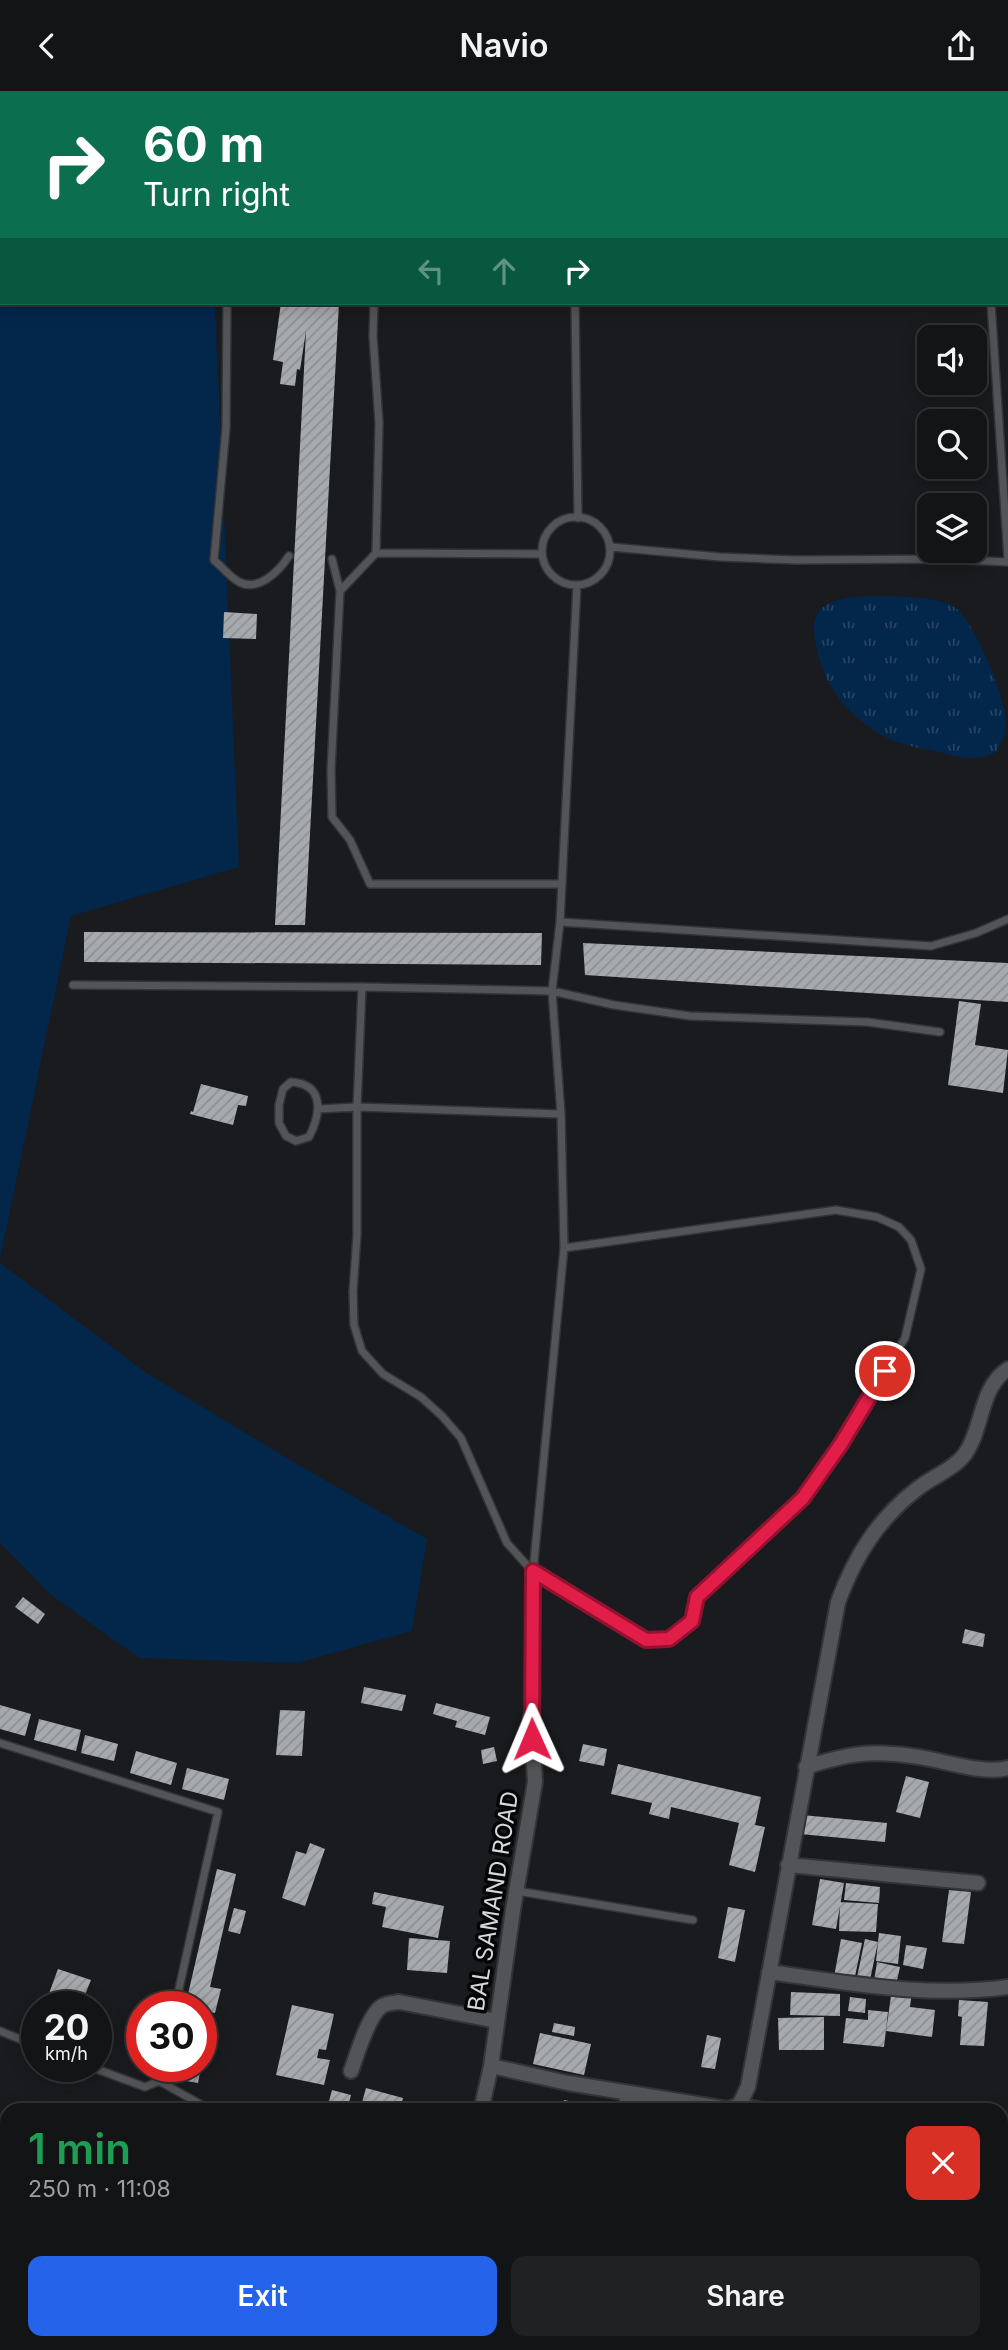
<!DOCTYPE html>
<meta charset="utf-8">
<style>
body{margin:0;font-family:Inter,sans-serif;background:#202123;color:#f1f3f6;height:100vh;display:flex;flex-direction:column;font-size:26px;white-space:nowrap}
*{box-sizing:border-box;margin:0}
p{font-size:23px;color:#9d9ea1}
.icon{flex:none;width:38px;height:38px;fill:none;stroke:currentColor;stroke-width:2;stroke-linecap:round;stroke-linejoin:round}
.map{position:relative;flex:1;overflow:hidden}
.panel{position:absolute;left:0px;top:2012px;width:1008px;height:247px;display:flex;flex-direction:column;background:#131416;border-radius:21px 21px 0 0;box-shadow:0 4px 18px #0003,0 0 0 2px #323335}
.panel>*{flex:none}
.hud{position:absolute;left:0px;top:0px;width:1008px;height:214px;box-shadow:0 4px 18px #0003,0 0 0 2px #323335;background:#0b6e4f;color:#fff;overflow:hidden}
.buttons{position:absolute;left:917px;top:234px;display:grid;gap:14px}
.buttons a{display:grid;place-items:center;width:70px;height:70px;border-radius:14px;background:#131416;box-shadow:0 4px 18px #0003,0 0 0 2px #323335;font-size:35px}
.speed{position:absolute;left:21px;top:1900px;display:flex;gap:14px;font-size:35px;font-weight:700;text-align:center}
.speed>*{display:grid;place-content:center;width:91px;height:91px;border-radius:50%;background:#131416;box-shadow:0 4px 18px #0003,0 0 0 2px #323335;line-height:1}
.speed small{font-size:18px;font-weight:400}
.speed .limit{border:10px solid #d22;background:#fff;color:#111}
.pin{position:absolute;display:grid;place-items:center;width:60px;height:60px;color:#fff;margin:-30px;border:4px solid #fff;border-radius:50%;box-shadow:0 2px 7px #0007}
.me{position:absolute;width:77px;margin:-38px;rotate:359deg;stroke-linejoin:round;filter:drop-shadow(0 0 5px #0008)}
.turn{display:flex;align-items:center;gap:24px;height:147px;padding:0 28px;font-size:32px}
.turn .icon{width:91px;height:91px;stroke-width:2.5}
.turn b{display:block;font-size:49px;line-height:60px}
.lanes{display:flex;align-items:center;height:66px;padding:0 28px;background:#0003;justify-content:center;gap:35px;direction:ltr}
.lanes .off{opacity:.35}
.round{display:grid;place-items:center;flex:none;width:74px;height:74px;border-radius:14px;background:#202123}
.summary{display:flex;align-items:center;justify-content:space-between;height:119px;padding:0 28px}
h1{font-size:42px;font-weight:600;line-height:52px;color:#1e9e55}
.cta{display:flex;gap:14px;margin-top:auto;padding:14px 28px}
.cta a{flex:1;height:80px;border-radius:14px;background:#2563eb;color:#fff;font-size:28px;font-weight:600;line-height:80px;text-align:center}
.cta a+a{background:#202123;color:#f1f3f6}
header{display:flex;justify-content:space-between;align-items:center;height:91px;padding:0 28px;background:#131416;font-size:32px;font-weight:600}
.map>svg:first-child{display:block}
</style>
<header><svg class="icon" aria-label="back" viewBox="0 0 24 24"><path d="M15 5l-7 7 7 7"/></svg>Navio<svg class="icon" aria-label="share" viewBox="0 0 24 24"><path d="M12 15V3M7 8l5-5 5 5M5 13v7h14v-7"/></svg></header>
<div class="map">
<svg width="1008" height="2259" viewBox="0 0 1008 2259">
<defs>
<pattern id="park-tufts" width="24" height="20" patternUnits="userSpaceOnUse" patternTransform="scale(1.75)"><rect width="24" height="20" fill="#03264b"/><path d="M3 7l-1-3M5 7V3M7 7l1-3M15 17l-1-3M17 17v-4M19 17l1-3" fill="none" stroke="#274564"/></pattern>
<pattern id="building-hatch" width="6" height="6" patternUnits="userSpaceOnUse" patternTransform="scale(1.75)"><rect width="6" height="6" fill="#a7aaad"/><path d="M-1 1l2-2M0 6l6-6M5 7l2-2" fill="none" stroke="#8d9092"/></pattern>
</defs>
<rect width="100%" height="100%" fill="#191b1e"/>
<!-- grass -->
<path fill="#03264b" d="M0,0h292l-290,2v210h213l24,564 -168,49 -71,343z
M0,1172l145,109 147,89 135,78 -15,92 -115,32 -158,-5 -89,-64 -50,-51z"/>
<!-- park -->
<path fill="url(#park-tufts)" d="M894,505c16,1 50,2 63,13 19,17 51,92 49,118 0,8 -6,18 -10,25 -24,11 -36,5 -62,-1 -15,-3 -32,-6 -46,-13 -37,-17 -66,-53 -72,-94 -2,-11 -5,-25 5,-35 16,-15 53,-13 73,-13z"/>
<!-- building -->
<path fill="url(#building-hatch)" d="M281,212l26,3v-3h32l-34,622h-30l31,-594 -6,39 -3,-1 -2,17 -15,-2 3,-22 -10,-2z
M224,521l33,2 -1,25 -33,-1z
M84,841l458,1 -1,32 -457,-3z
M583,852l425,20v39l-423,-27z
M959,910l22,3 -6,41 33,5 -5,43 -55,-8z
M201,993l47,12 -2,10 -8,-1 -5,20 -43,-11 1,-3 2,1z
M23,1506l22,17 -7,10 -23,-17z
M965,1538l20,5 -2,13 -21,-4z
M364,1596l42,8 -4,16 -41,-8z
M436,1612l54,14 -5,18 -30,-8 2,-6 -24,-7z
M0,1614l31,9 -6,22 -25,-7z
M280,1619l25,1 -3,45 -26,-1z
M39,1628l42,11 -5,21 -42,-11z
M85,1644l33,9 -4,17 -33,-8z
M583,1653l24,5 -3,17 -25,-5z
M494,1656l3,14 -14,3 -2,-14z
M136,1660l41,12 -6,22 -41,-12z
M618,1673l143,33 -6,28 10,2 -10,45 -26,-7 10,-42 -68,-16 -2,12 -20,-5 3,-11 -41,-9z
M187,1677l42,11 -5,21 -42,-11z
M906,1685l23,6 -9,36 -24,-6z
M802,1724l85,8 -2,19 -85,-8z
M310,1752l15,6 -20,57 -23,-8 14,-47 10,3z
M217,1778l19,5 -26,113 11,2 -6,24 -9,-2 -4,18 -1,-22h-16z
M820,1788l24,4 -8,46 -24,-4z
M846,1792l34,4 -1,16 -35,-3z
M949,1799l22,2 -7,52 -22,-2z
M374,1801l70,14 -6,32 -56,-11 4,-20 -14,-3z
M840,1811l38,2 -2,28 -37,-1z
M728,1816l17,3 -10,52 -17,-4z
M234,1817l12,3 -6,23 -12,-3z
M879,1842l22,3 -3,28 -22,-3z
M409,1847l41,3 -3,32 -40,-3z
M841,1848l21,4 -8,38 -20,-4z
M865,1848l13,3 -8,38 -13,-3z
M906,1854l21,3 -4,21 -20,-4z
M877,1871l23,5 -4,18 -22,-4z
M58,1878l33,11 -11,27h-36z
M892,1898l20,2 -2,16 25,3 -3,27 -46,-6z
M791,1901l49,2v22l-50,-1z
M850,1906l16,2 -1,14 -17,-2z
M959,1909l29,2 -4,44 -24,-1 2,-28 -4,-1z
M292,1914l42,9 -8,36 -7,-1 -2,9 13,2 -6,25 -48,-10z
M868,1919l20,2 -4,35 -41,-4 3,-25 22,2z
M824,1926v33h-45l-1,-32z
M554,1932l21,4 -1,9 -22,-4z
M540,1942l51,11 -7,31 -51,-11z
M707,1944l14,3 -6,31 -14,-2z
M171,1976h30l-3,16 -29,-5z
M366,1997l37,10 -3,13h-21l-18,-5z
M332,1999l19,5 -4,15 -19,-5z
M564,2009l24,5 -2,6h-24z
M7,2164v33l-7,-3v-16z
M162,2252h42l-1,7h-15z
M769,2252h29l-1,7 -29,-2z"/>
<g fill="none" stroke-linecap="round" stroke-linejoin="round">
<!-- service casing -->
<g stroke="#333436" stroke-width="10">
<path id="service" d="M424,0l3,2
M956,0l1,2
M295,2l2,-2
M801,2l8,-2
M227,212l-1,125 -12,132c7,6 16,17 25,22 20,10 40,-11 50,-26
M374,212l-1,33 6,87 -3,130 -36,38 -9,179 1,47 18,23 20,44h191
M575,212l3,215
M991,212l17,256
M542 460a34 34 0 1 1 68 0a34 34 0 1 1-68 0Z
M611,456l109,10 76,3 147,-1 65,3
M376,462l166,1
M332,468l8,32
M560,831l371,24 45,-13 32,-14
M73,894l289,2
M291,991c34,2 30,32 18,55l-13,4 -10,-5 -7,-13v-18l4,-16z
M318,1018l39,-2 204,7
M564,1157l272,-38 41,7 22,10 12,13 10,29 -16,69 -64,106 -38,54 -106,98 -5,25 -23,18 -23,1 -113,-68 -26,-29 -46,-105 -19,-22 -21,-19 -38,-23 -21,-23 -8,-26 -1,-33 4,-57v-128l5,-120 190,4 62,14 76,11 177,6 73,10
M531,1626l2,-145 31,-324 -3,-134 -9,-123 8,-69 17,-337
M0,1652l218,69 -43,195
M517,1800l176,29
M0,1940l37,15
M91,1976l54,20 14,-6
M162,1976l-3,14 41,23 -4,7
M65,2259l4,-7"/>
</g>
<!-- minor casing -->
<g stroke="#333436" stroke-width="18">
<path id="minor" d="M806,1676c41,-13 63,-17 106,-11 29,3 68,19 96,12
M788,1774l190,18
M769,1881c78,11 161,26 239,15
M491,1975l77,17 160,26 11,-4 9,-18 90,-485c17,-46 40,-83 79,-113 15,-12 37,-20 48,-35 19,-27 14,-66 43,-85
M351,1980c6,-16 17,-56 31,-65 5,-3 11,-3 17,-4l98,19
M739,2014l28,6
M481,2020l10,-45 22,-156 22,-128 -4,-65
M625,2020l3,-17
M1001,2103l7,1
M1001,2202l7,1
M611,2252l41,7
M227,2259l1,-7
M339,2259v-7
M442,2259l1,-7
M591,2259l1,-7
M816,2259l1,-7
M941,2259l1,-7"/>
</g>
<!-- service -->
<use href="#service" stroke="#525457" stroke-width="7"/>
<!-- minor -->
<use href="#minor" stroke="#525457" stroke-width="14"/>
</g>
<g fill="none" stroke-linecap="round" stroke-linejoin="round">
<!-- route casing -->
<g stroke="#92132f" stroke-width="18">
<path id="route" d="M532,1648l1,-168 113,69 23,-1 23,-18 5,-24 106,-99 38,-54 44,-73"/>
</g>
<!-- route -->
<use href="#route" stroke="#e11d48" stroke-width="12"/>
</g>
<g text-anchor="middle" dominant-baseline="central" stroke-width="7" stroke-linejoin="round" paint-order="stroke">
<!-- street labels -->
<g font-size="23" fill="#d6d8da" stroke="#050607">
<text transform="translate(493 1810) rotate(-81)">BAL SAMAND ROAD</text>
</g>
</g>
</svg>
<div class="buttons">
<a><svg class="icon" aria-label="sound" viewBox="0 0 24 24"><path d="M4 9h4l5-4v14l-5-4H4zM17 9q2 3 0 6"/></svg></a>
<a><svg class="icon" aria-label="search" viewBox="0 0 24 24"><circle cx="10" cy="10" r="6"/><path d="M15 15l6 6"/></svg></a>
<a><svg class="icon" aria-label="layers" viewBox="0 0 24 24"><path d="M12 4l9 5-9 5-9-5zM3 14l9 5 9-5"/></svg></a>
</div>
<div class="speed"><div>20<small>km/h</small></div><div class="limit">30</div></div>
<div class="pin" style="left:885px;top:1280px;background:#d93025"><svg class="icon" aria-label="arrive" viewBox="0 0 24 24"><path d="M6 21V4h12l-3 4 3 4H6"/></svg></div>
<svg class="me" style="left:532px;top:1648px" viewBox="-20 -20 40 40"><path d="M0-17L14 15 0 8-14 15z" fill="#e11d48" stroke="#fff" stroke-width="4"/></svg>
<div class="hud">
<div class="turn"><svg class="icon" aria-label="right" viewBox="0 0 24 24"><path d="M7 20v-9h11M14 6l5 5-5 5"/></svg><div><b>60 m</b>Turn right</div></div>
<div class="lanes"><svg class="icon off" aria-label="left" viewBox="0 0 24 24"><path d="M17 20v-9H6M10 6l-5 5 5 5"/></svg><svg class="icon off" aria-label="ahead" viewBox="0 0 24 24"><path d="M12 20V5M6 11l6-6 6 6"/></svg><svg class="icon" aria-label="right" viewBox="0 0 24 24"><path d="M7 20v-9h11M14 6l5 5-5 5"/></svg></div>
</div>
<section class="panel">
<div class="summary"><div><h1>1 min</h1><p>250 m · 11:08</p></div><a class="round" style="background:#d93025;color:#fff"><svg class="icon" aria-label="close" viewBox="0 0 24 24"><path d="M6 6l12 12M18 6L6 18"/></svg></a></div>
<div class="cta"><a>Exit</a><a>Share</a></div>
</section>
</div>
